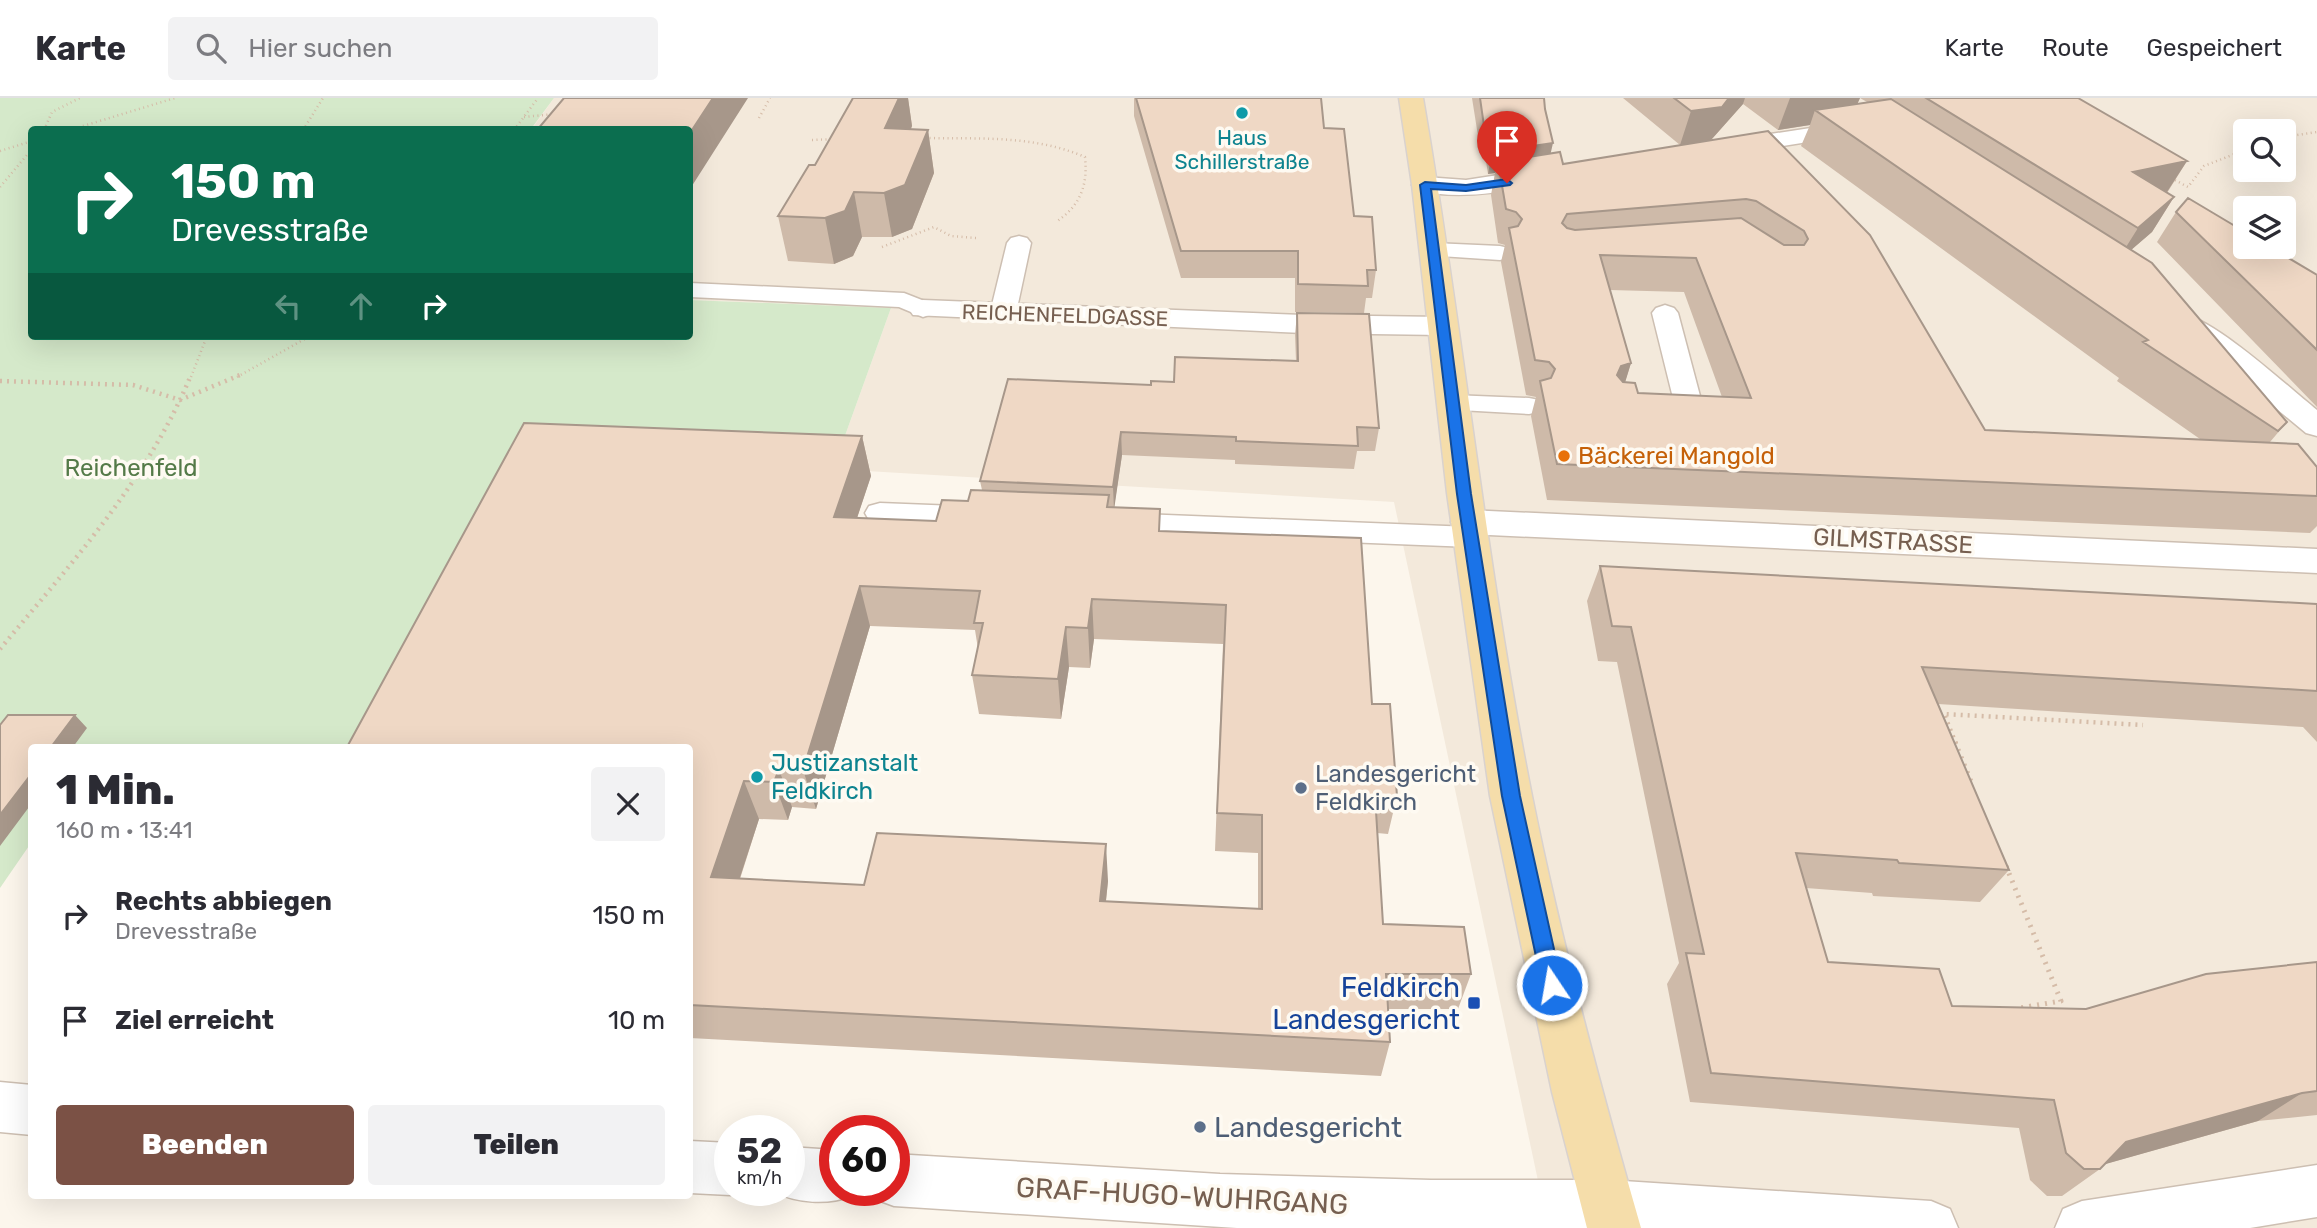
<!DOCTYPE html>
<html lang="de">
<meta charset="utf-8">
<style>
body{margin:0;font-family:Rubik,sans-serif;background:#f2f2f3;color:#2b2b33;height:100vh;display:flex;flex-direction:column;font-size:26px;white-space:nowrap}
*{box-sizing:border-box;margin:0}
p{font-size:23px;color:#7c7c81}
.icon{flex:none;width:38px;height:38px;fill:none;stroke:currentColor;stroke-width:2;stroke-linecap:round;stroke-linejoin:round}
.map{position:relative;flex:1;overflow:hidden}
.panel{position:absolute;left:28px;top:646px;width:665px;height:455px;display:flex;flex-direction:column;background:#fff;border-radius:7px;box-shadow:0 7px 28px #0002}
.panel>*{flex:none}
.hud{position:absolute;left:28px;top:28px;width:665px;height:214px;border-radius:7px;box-shadow:0 7px 28px #0002;background:#0b6e4f;color:#fff;overflow:hidden}
.fabs{position:absolute;left:2233px;top:21px;display:grid;gap:14px}
.fabs a{display:grid;place-items:center;width:63px;height:63px;border-radius:7px;background:#fff;box-shadow:0 7px 28px #0002;font-size:35px}
.speed{position:absolute;left:714px;top:1017px;display:flex;gap:14px;font-size:35px;font-weight:700;text-align:center}
.speed>*{display:grid;place-content:center;width:91px;height:91px;border-radius:50%;background:#fff;box-shadow:0 7px 28px #0002;line-height:1}
.speed small{font-size:18px;font-weight:400}
.speed .limit{border:10px solid #d22;background:#fff;color:#111}
.pin{position:absolute;display:grid;place-items:center;width:60px;height:60px;color:#fff;margin:-72px -30px;border-radius:50% 50% 50% 0;rotate:-45deg;box-shadow:0 0 7px #0007}
.pin .icon{rotate:45deg}
.me{position:absolute;width:77px;margin:-38px;rotate:348deg;stroke-linejoin:round;filter:drop-shadow(0 0 5px #0008)}
.turn{display:flex;align-items:center;gap:24px;height:147px;padding:0 28px;font-size:32px}
.turn .icon{width:91px;height:91px;stroke-width:2.5}
.turn b{display:block;font-size:49px;line-height:60px}
.lanes{display:flex;align-items:center;height:66px;padding:0 28px;background:#0003;justify-content:center;gap:35px;direction:ltr}
.lanes .off{opacity:.35}
.round{display:grid;place-items:center;flex:none;width:74px;height:74px;border-radius:7px;background:#f2f2f3}
.overview{display:flex;align-items:center;justify-content:space-between;height:119px;padding:0 28px}
h1{font-size:42px;font-weight:800;line-height:52px}
.primary-button{display:flex;gap:14px;margin-top:auto;padding:14px 28px}
.primary-button a{flex:1;height:80px;border-radius:7px;background:#7b5145;color:#fff;font-size:28px;font-weight:800;line-height:80px;text-align:center}
.primary-button a+a{background:#f2f2f3;color:#2b2b33}
ul{padding:0;list-style:none}
li{display:flex;align-items:center;gap:21px;height:105px;padding:0 28px}
li div{flex:1}
li b{display:block;font-size:26px}
li em{font-style:normal}
header{display:flex;align-items:center;gap:42px;box-sizing:border-box;height:98px;padding:0 35px;background:#fff;border-bottom:2px solid #e1e1e2}
header strong{font-size:33px}
nav{display:flex;gap:38px;margin-inline-start:auto;font-size:24px}
.search{width:490px;height:63px;background:#f2f2f3;display:flex;align-items:center;gap:18px;box-sizing:border-box;padding:0 24px;border-radius:7px;color:#7c7c81;font-size:26px}
.map>svg:first-child{display:block}
</style>
<header>
<strong>Karte</strong>
<div class="search"><svg class="icon" aria-label="search" viewBox="0 0 24 24"><circle cx="10" cy="10" r="6"/><path d="M15 15l6 6"/></svg>Hier suchen</div>
<nav><a>Karte</a><a>Route</a><a>Gespeichert</a></nav>
</header>
<div class="map">
<svg width="2317" height="1130" viewBox="0 0 2317 1130">
<rect width="100%" height="100%" fill="#fcf6ec"/>
<!-- residential -->
<path fill="#f3e9db" fill-rule="evenodd" d="M554,0h1763v1130h-769l-154,-726 -561,-33 58,-161 -201,-8v-170h-159zM2245,33h39v39h-39zM2245,110h39v39h-39z"/>
<!-- green -->
<path fill="#d5e9ca" d="M0,0h554l-23,31 -499,1v206h658v-36l201,8 -58,161 -451,278h-350l-1,96 -31,45z"/>
<g fill="none" stroke-linecap="round" stroke-linejoin="round">
<!-- lane casing -->
<g stroke="#cdbfb2" stroke-width="3">
<path id="lane" d="M1019,138l8,2 4,5 -15,70 -4,5 -9,3 -9,-3 -4,-5 17,-70 4,-5z
M1433,145l67,3 8,2 4,5 -4,5 -8,2 -75,-5 -4,-5 4,-5z
M690,185l214,10 28,11 4,5 -4,5 -9,3 -24,-10 -209,-10z
M1665,207l9,3 4,5 26,98 -4,6 -10,2 -37,-3 -4,-6 4,-6 21,-2 -22,-89 4,-5z
M1452,297l77,3 10,2 4,6 -4,6 -10,2 -87,-5 -4,-6 4,-6z
M880,405l102,4 11,3 4,7 -4,7 -11,3 -102,-4 -11,-3 -4,-7 4,-7z
M1117,415l354,14 11,3 4,7 -4,7 -11,3 -354,-14 -11,-3 -4,-7 4,-7z"/>
</g>
<!-- street casing -->
<g stroke="#cdbfb2" stroke-width="3">
<path id="street" d="M1856,23l9,2 3,5 -3,5 -140,22 -9,-2 -3,-5 3,-5 9,-2z
M1544,70l9,3 4,5 -4,5c-43,11 -94,20 -137,9l-4,-5 4,-5 9,-3 41,3z
M923,202l380,15 139,2 10,3 5,6 -5,6 -10,3 -139,-2 -390,-18 -4,-6 4,-6z
M2186,217c34,9 101,71 131,95v26l-11,-3 -101,-83 -29,-20 -5,-6 5,-6z
M1468,412l849,39v24l-849,-39 -12,-4 -5,-8 5,-8z
M0,984l32,3v50l-32,-3z
M690,1043l40,2v47h12l-12,5 -40,-2z
M789,1049l46,3v40h20l-1,5c-27,11 -57,8 -83,-4l18,-1z
M894,1056l326,20 211,6h177l323,21 19,8 8,19h-721l-343,-22 -19,-7 -3,-9h22z
M2317,1067v52l-67,11h-195l8,-19 19,-8z"/>
</g>
<!-- primary casing -->
<g stroke="#d9d2ce" stroke-width="3">
<path id="primary" d="M1399,0h24c40,232 63,467 109,698 29,145 68,290 109,432h-54l-35,-136 -62,-296 -43,-303 -35,-308z"/>
</g>
<!-- path-far2 -->
<path stroke="#d5bca8" stroke-width="2.5" stroke-dasharray="1 3.5" stroke-linecap="butt" d="M524,19l30,-3
M759,20l11,-20
M44,32l8,-18 28,-14
M70,32l105,-32
M303,32l20,-32
M514,32l24,-32
M2284,39l33,-5
M925,40c55,1 109,-3 160,19 3,29 -5,49 -29,65
M812,42l24,-1
M0,53l32,-10
M2171,80l17,9 16,-21 41,-16
M0,89l32,-38
M882,149l52,-20 17,9 25,2
M191,279l16,-41
M237,279l73,-41"/>
<!-- path-far1 -->
<path stroke="#d5bca8" stroke-width="4.5" stroke-dasharray="2 5" stroke-linecap="butt" d="M0,283l133,4 47,15 60,-25
M0,551c70,-84 149,-171 191,-274
M1956,646l-12,-30 199,11"/>
<!-- path -->
<path stroke="#d5bca8" stroke-width="5" stroke-dasharray="2 6" stroke-linecap="butt" d="M1955,644l17,42
M2006,768l55,135 -41,7"/>
<!-- lane -->
<use href="#lane" fill="#fff" fill-rule="evenodd"/>
<!-- street -->
<use href="#street" fill="#fff" fill-rule="evenodd"/>
<!-- primary -->
<use href="#primary" fill="#f5ddaa" fill-rule="evenodd"/>
</g>
<!-- wall -->
<path fill="#cebaa9" fill-rule="evenodd" d="M853,0h55l4,28 -1,3 17,1 6,43 -22,56 -20,8h-30l-9,19 -19,8 -46,-3 -10,-45 37,-51z
M1134,0h187l3,30 30,88 22,54 -4,28h-6l-2,15 -69,-1v-34h-114l-47,-162z
M1472,0h72l6,56 13,10 205,-33 217,299 215,9 -83,-58 2,-3 -318,-232 9,-21 -32,5 -35,-26 -32,36 -31,5 -57,-47h237l-3,6 10,-2 -7,-4h218l109,63 -20,32 7,4 -22,35 -21,18 156,172 -17,20 47,25v59l-7,7 -763,-33 -16,-84 5,-19 -10,-2 -25,-133 4,-17 -7,-2 -7,-48 4,-22 -7,1 -3,-19h-4zM1610,192l74,2 38,105 -84,-4 -13,-11 6,-19z
M2176,114l141,63v132l-160,-165z
M1297,215l82,115 -4,23h-18l-3,18 -119,-5v-4l-113,-5 -8,52 46,24 212,173 25,92 -9,38 -11,-1 6,91 88,50 -13,35h-70l2,33 -9,34 -691,-38v-291l172,-311 9,40 -14,42 79,3 32,-20 14,-11 -2,-9 171,-96 23,-3 122,-21 -1,-26zM870,528l105,4 3,19 -6,26 7,39 82,5 8,-52 21,1 4,-29 129,5 -8,207 43,2v56l-152,-8 2,-20 -244,4 -124,-6 19,-60 29,1 4,-13 24,2z
M1600,468l717,38v138l-14,-15 -365,-23 71,166 -29,32 -107,-6 -1,-3 -66,-5 22,74 124,44 134,3 231,-47v153l-59,6 -153,43 -5,5 -38,27h-15l-17,-16 -11,-52 -329,-26 -23,-118 12,-21 -62,-301 -19,-1 -11,-60z"/>
<!-- shaded-wall -->
<path fill="#a7978a" d="M713,0h35l-58,91v-56z
M899,0h9l4,28 -20,45 -7,-43z
M1729,0h16l-2,6 -32,36 -31,5 11,-34z
M1790,0h70l-9,20 -36,-8 -5,15 -32,5z
M928,32l6,43 -22,56 -20,8 -8,-44z
M1553,45l-5,22 -50,-3 -3,11 -7,1 4,-22z
M2187,63l-22,34 -32,-23z
M854,94l8,45 -9,19 -19,8 -9,-46z
M2174,99l-22,35 -36,31 22,-35z
M1631,265l-11,36 -3,-24 4,-9z
M1121,334l1,23 -8,55 -1,-23z
M862,338l9,40 -27,81 -10,-40z
M860,488l10,40 -54,183 -13,-39z
M1092,501l2,40 -4,29 -2,-40z
M1066,529l3,40 -8,52 -3,-40z
M75,617l12,13 -14,19h-22z
M779,671l13,38 -4,13 -14,-38z
M32,675v30l-32,43v-31z
M744,683l15,38 -31,95 -17,-37z
M1106,746l2,37 -6,56 -2,-36z
M2302,995l-44,28 -170,48 38,-27z"/>
<!-- building -->
<path fill="#efd8c5" stroke="#a7978a" stroke-width="2" fill-rule="evenodd" d="M564,0h149l-23,35v-3h-153z
M853,0h46l-14,30 43,2 -23,55 -21,8 -30,-1 -9,19 -20,7 -47,-2 31,-51h6z
M1136,0h185l3,30 20,1 10,87 18,1 4,53h-9l1,16 -70,-2v-33h-117z
M1480,0h64l1,11 8,34 -61,9 -3,-19h-4z
M1674,0h55l-7,9 -31,4z
M1926,0h152l109,63 -54,11 41,25 -36,31z
M1891,1l261,164 135,159 -9,9 -135,-89 5,-2 -333,-230z
M1768,33l102,104 115,195 313,14 19,23v29l-760,-32 -17,-83 11,-3 4,-9 -6,-7 -14,-2 -26,-132 9,-2 4,-7 -6,-7 -10,-3 -8,-47 62,-10 3,12zM1746,101l10,2 48,30 4,8 -4,6h-20l-43,-27 -166,12 -8,-2 -5,-5 5,-9zM1600,157l96,3 55,140 -113,-5 -3,-10 -12,-1 -6,-7 4,-9 10,-3z
M2188,100l57,34v15h25l47,28v75l-141,-138z
M1297,215l72,1 10,114 -22,-1 1,19 -122,-5v-4l-115,-5 -8,55 -133,-6 28,-102 143,6v-4l23,1 1,-25 123,4z
M524,325l338,13 -28,81 102,4 6,-21 26,1 3,-11 138,5 -2,12 53,2 -1,22 202,7 11,166h18l7,92 -22,-1 8,129 81,3 7,47h-85l4,68 -700,-37v-258h-343zM860,488l120,5 -6,32h9l-11,52 86,4 8,-52 22,1 4,-29 134,6 -9,208 45,2v94l-162,-8 6,-57 -229,-11 -13,52 -153,-8 33,-96 30,1 5,-13 24,1z
M1600,468l717,38v87l-395,-24 87,203 -110,-7 -2,-3 -101,-7 32,109 111,7 13,37 134,3 120,-35 111,-12v129l-15,2 -176,49 -26,27h-16l-18,-16 -12,-53 -343,-27 -25,-120 18,1 -73,-327 -19,-1z
M8,617h67l-24,32h-19v26l-32,42v-90z"/>
<!-- route -->
<path fill="#1a73e8" stroke="#114b97" stroke-width="2" d="M1507,81l5,4 -2,2 -44,6 -35,-2 40,305 49,302 42,189 -3,6 -7,3 -7,-3 -3,-6 -40,-189 -45,-302 -37,-309 5,-3 41,3z"/>
<!-- markers -->
<g fill="#0f9aa8" stroke="#fefaf2" stroke-width="2.5">
<circle cx="1242" cy="15" r="7"/>
<circle cx="757" cy="679" r="7"/>
</g>
<circle fill="#e8710a" stroke="#fefaf2" stroke-width="2.5" cx="1564" cy="358" r="7"/>
<g fill="#5c6f8a" stroke="#fefaf2" stroke-width="2.5">
<circle cx="1301" cy="690" r="7"/>
<circle cx="1200" cy="1029" r="7"/>
</g>
<rect fill="#1a4fb4" stroke="#fefaf2" stroke-width="2.5" x="1467" y="898" width="14" height="14" rx="3.5"/>
<g text-anchor="middle" dominant-baseline="central" stroke-width="7" stroke-linejoin="round" paint-order="stroke">
<!-- far-culture labels -->
<g font-size="21" fill="#0d838f" stroke="#fefaf2">
<text x="1242" y="39">Haus<tspan x="1242" dy="24">Schillerstraße</tspan></text>
</g>
<!-- far-street labels -->
<g font-size="21" fill="#765f50" stroke="#fefaf2">
<text transform="translate(1065 217) rotate(2)">REICHENFELDGASSE</text>
</g>
<!-- food labels -->
<g font-size="24" fill="#c56008" stroke="#fefaf2" text-anchor="start">
<text x="1578" y="358">Bäckerei Mangold</text>
</g>
<!-- park labels -->
<g font-size="24" fill="#547a48" stroke="#fefaf2">
<text x="131" y="370">Reichenfeld</text>
</g>
<!-- street labels -->
<g font-size="24" fill="#765f50" stroke="#fefaf2">
<text transform="translate(1893 443) rotate(3)">GILMSTRASSE</text>
</g>
<!-- culture labels -->
<g font-size="24" fill="#0d838f" stroke="#fefaf2" text-anchor="start">
<text x="771" y="665">Justizanstalt<tspan x="771" dy="28">Feldkirch</tspan></text>
</g>
<!-- service labels -->
<g font-size="24" fill="#4e5e75" stroke="#fefaf2" text-anchor="start">
<text x="1315" y="676">Landesgericht<tspan x="1315" dy="28">Feldkirch</tspan></text>
</g>
<!-- near-transit labels -->
<g font-size="28" fill="#164399" stroke="#fefaf2" text-anchor="end">
<text x="1460" y="889">Feldkirch<tspan x="1460" dy="32">Landesgericht</tspan></text>
</g>
<!-- near-service labels -->
<g font-size="28" fill="#4e5e75" stroke="#fefaf2" text-anchor="start">
<text x="1214" y="1029">Landesgericht</text>
</g>
<!-- near-street labels -->
<g font-size="28" fill="#765f50" stroke="#fefaf2">
<text transform="translate(1182 1098) rotate(3)">GRAF-HUGO-WUHRGANG</text>
</g>
</g>
</svg>
<div class="fabs">
<a><svg class="icon" aria-label="search" viewBox="0 0 24 24"><circle cx="10" cy="10" r="6"/><path d="M15 15l6 6"/></svg></a>
<a><svg class="icon" aria-label="layers" viewBox="0 0 24 24"><path d="M12 4l9 5-9 5-9-5zM3 14l9 5 9-5"/></svg></a>
</div>
<div class="speed"><div>52<small>km/h</small></div><div class="limit">60</div></div>
<div class="pin" style="left:1507px;top:85px;background:#d93025"><svg class="icon" aria-label="arrive" viewBox="0 0 24 24"><path d="M6 21V4h12l-3 4 3 4H6"/></svg></div>
<svg class="me" style="left:1552px;top:887px" viewBox="-20 -20 40 40"><circle r="17" fill="#1a73e8" stroke="#fff" stroke-width="3"/><path d="M0-11L8 9 0 5-8 9z" fill="#fff"/></svg>
<div class="hud">
<div class="turn"><svg class="icon" aria-label="right" viewBox="0 0 24 24"><path d="M7 20v-9h11M14 6l5 5-5 5"/></svg><div><b>150 m</b>Drevesstraße</div></div>
<div class="lanes"><svg class="icon off" aria-label="left" viewBox="0 0 24 24"><path d="M17 20v-9H6M10 6l-5 5 5 5"/></svg><svg class="icon off" aria-label="ahead" viewBox="0 0 24 24"><path d="M12 20V5M6 11l6-6 6 6"/></svg><svg class="icon" aria-label="right" viewBox="0 0 24 24"><path d="M7 20v-9h11M14 6l5 5-5 5"/></svg></div>
</div>
<section class="panel">
<div class="overview"><div><h1>1 Min.</h1><p>160 m · 13:41</p></div><a class="round"><svg class="icon" aria-label="close" viewBox="0 0 24 24"><path d="M6 6l12 12M18 6L6 18"/></svg></a></div>
<ul>
<li><svg class="icon" aria-label="right" viewBox="0 0 24 24"><path d="M7 20v-9h11M14 6l5 5-5 5"/></svg><div><b>Rechts abbiegen</b><p>Drevesstraße</p></div><em>150 m</em></li>
<li><svg class="icon" aria-label="arrive" viewBox="0 0 24 24"><path d="M6 21V4h12l-3 4 3 4H6"/></svg><div><b>Ziel erreicht</b></div><em>10 m</em></li>
</ul>
<div class="primary-button"><a>Beenden</a><a>Teilen</a></div>
</section>
</div>
